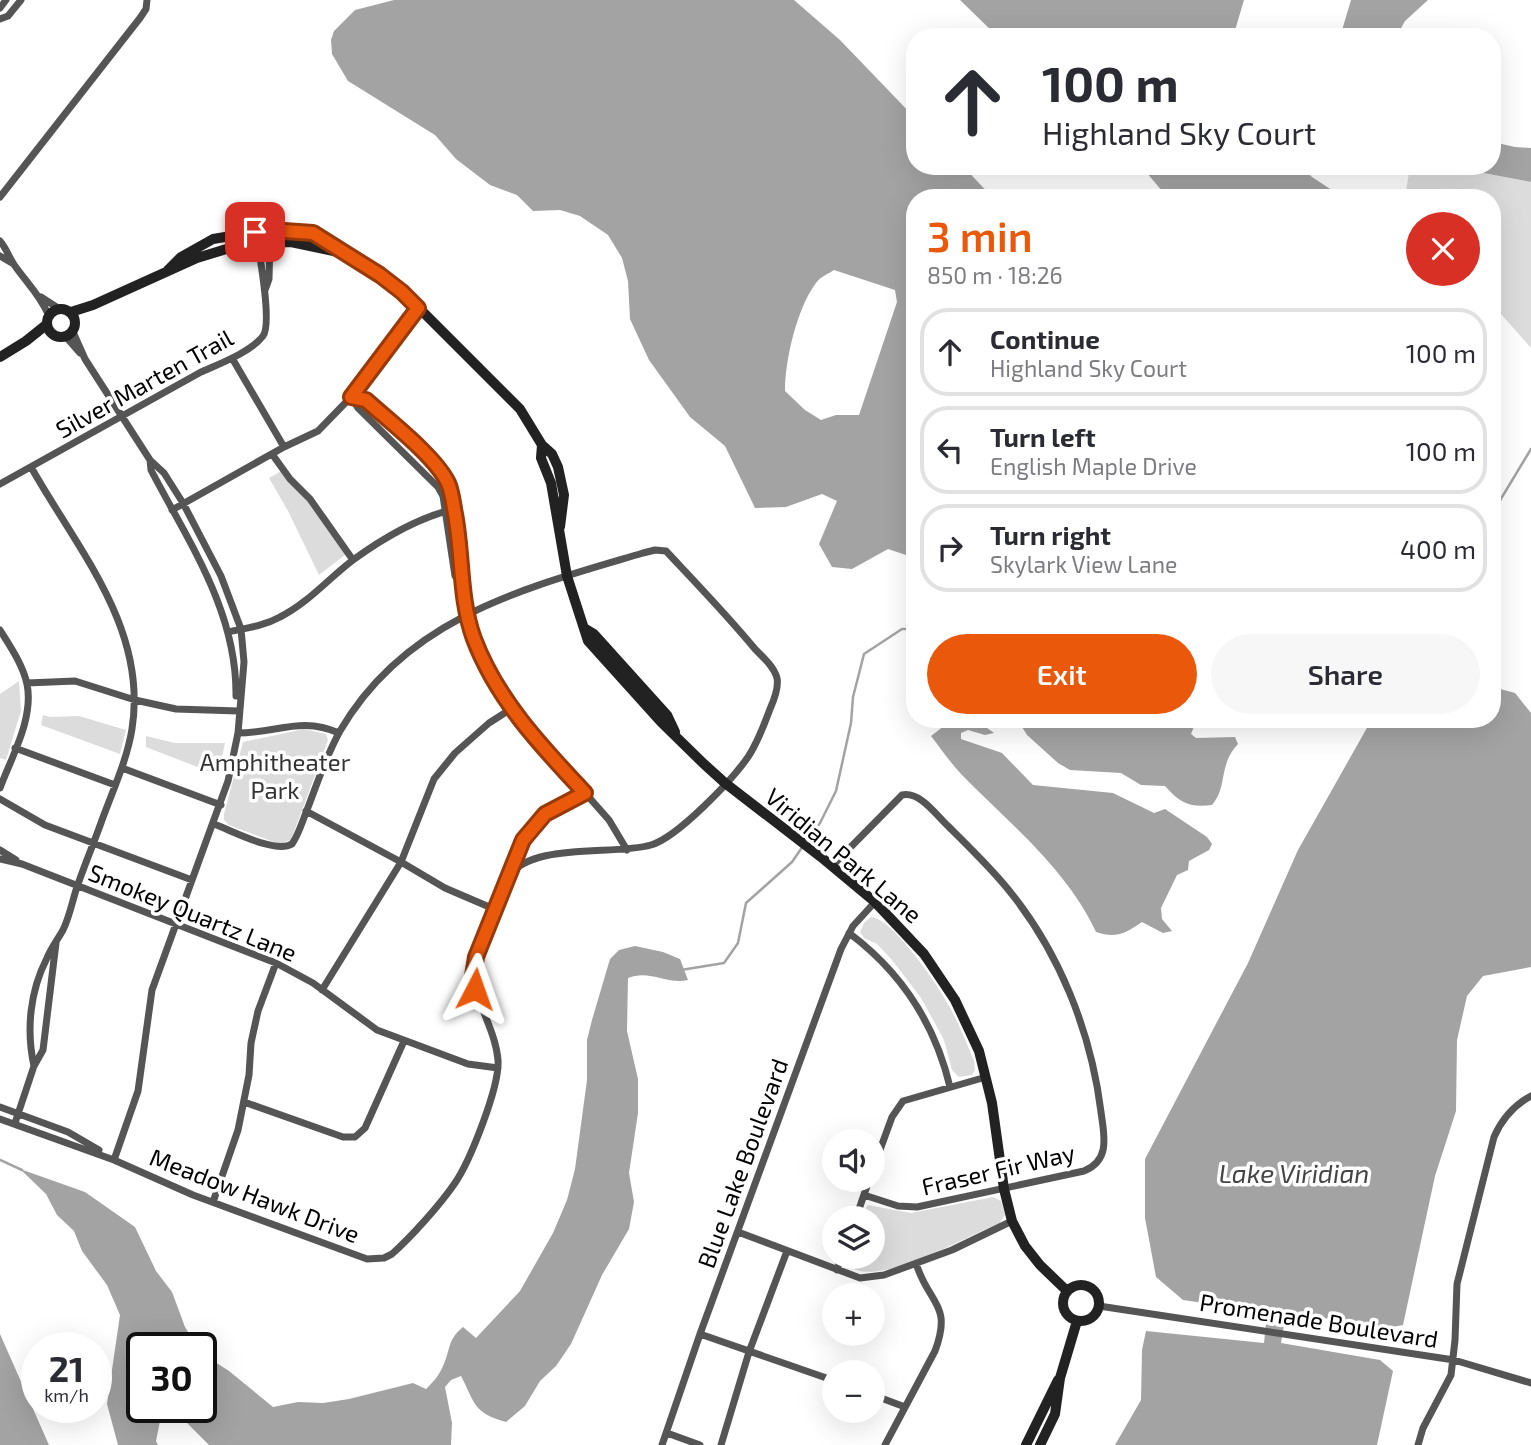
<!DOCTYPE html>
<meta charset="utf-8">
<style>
body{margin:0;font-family:"Exo 2",sans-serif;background:#f7f7f7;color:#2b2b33;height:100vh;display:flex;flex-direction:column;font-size:26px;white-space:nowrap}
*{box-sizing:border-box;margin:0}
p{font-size:23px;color:#7c7c81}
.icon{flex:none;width:38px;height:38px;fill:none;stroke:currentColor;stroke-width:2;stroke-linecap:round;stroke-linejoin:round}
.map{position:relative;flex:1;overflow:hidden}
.panel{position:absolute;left:906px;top:189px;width:595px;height:539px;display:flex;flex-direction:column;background:#fff;border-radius:28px;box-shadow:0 7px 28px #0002}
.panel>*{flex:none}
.top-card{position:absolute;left:906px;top:28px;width:595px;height:147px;border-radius:28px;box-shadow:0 7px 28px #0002;background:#fff;color:#2b2b33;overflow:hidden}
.fabs{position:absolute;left:822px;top:1129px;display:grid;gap:14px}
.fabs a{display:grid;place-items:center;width:63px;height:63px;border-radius:50%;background:#fff;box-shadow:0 7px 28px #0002;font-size:35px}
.speed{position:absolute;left:21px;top:1332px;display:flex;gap:14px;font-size:35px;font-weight:700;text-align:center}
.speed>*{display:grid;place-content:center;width:91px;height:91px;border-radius:50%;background:#fff;box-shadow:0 7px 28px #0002;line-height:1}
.speed small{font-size:18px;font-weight:400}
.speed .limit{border:4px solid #111;border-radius:10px;background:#fff;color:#111}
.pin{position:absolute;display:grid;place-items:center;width:60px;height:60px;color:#fff;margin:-30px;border-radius:14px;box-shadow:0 4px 10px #0006}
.me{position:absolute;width:77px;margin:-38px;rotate:4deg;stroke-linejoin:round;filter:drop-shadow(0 0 5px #0008)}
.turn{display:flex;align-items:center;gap:24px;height:147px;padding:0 21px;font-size:32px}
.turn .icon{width:91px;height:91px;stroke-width:2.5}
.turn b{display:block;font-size:49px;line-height:60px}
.round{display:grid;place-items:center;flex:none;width:74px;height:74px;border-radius:37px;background:#f7f7f7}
.summary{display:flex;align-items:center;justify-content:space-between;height:119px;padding:0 21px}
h1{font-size:42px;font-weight:600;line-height:52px;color:#ea580c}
.button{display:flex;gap:14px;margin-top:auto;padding:14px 21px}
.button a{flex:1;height:80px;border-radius:42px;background:#ea580c;color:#fff;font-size:28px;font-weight:600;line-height:80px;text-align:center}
.button a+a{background:#f7f7f7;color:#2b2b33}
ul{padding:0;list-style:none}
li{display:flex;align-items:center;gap:21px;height:88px;margin:0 14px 10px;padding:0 7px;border:4px solid #e1e1e2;border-radius:28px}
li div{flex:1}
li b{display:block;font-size:26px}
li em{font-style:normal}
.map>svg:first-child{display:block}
</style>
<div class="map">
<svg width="1531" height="1445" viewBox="0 0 1531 1445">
<rect width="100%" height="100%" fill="#fff"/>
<!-- green -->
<path fill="#dcdcdc" d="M1410,166h36l85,16v166l-38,-43v-107h-88z
M285,469l42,48 23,34 -31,24 -31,-64 -19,-33z
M19,681l2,30 -15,49 -6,-2v-64z
M43,715l7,2 29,-1 47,14 -6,24 -79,-29z
M304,729l22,5 2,6 -37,100 -12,4 -50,-19 -5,-5v-6l19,-72z
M146,736l29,7h50l-7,32 -72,-28z
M871,917c21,1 68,69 78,89 10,17 17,36 25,55l1,9 -3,5 -13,2 -7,-7 -8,-30 -23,-42 -29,-38 -15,-16 -13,-6 -4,-6 4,-9z
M993,1197l8,4 4,14 -6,9c-30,9 -133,74 -155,36l1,-3 28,-1v-38h-15l10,-13 43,8z"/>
<!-- water -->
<path fill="#a3a3a3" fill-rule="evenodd" d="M394,0h400l46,40 75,78v48h48l30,32h-78v360l-27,-9 -36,20 -20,-2 -13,-23 18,-43 -15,-7 -36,13 -31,1 -30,-62 -35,-29 -41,-57 -19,-41 -2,-38 -6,-23 -14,-23 -28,-19 -20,-6 -27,1 -16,-16 -27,-10 -34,-26 -21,-24 -87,-54 -16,-27 -1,-14 3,-9 21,-21zM834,270l61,20 2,12 -38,113h-23l-15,5 -16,-10 -20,-19c0,-31 12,-83 31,-108 4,-6 12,-9 18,-13z
M960,0h284l-11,37h-235z
M1351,0h77l-23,21 -9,16h-56z
M1493,142l22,5 16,1v34l-85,-16h47z
M1141,166h160l11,11 32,21h-176z
M1493,687l22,6 16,20v254l-48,9 -16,20 -10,44 -1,71 -21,65 -32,149 -16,3 -101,-16 -5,31 99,17 13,11 -16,74h-262l26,-45 1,-50 4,-19 118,12 3,-31 -84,-12 -27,-23 -11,-59v-59l103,-196 50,-113 70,-124 10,-7h115z
M953,719h22l19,14 -9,2 -17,-5 -7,3v6l41,14 31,32 80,8 41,20 11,-4 42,28 5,7 -3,6 -20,11 -1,9 -11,5 -16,33 1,11 10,12 -9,2 -21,-11c-16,11 -26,17 -46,10 -29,-63 -87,-109 -135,-158 -11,-12 -20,-25 -30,-38z
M1017,719h196l1,2 -19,3 -4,10 5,4 39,-1 3,7c-20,21 -10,43 -26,61 -22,3 -32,-2 -47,-19l-24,-1 -20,-12 -51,-3 -12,-7 -31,-28z
M635,946l28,6 17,7 8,21c-20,5 -39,-11 -60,-2l-1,53 11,48v34l-9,60 5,29 -5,27 -27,46 -31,69 -15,22 -16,15 -15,25 -19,16c-33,-9 -31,-19 -45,-46l-10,4 -6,7 7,36 -1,22h-242l-28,-28 -13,-5 -8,9 -4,20 2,4h-40l-11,-41 13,-89 -13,-30 -25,-34 -8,-20 -17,-16 -11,-21 -26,-25 65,23 50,35 21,44 16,21 13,35 12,20 -55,1v59h59v-54l28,18 44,36 25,-5 25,1 26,-4 64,-16 13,6c7,-7 13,-13 17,-23 8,-17 4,-26 20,-39l13,11 44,-47 33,-58 14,-33 8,-31 12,-89v-40l5,-20 18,-61 9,-9z
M0,1334l49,111h-49z"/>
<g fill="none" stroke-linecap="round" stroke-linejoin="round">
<!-- stream -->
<path stroke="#a3a3a3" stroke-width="2.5" d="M1493,512l38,-63
M807,840l13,-17 16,-32 15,-68 2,-26 11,-43 38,-25h13
M681,970l43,-7 14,-20 8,-40 46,-41 11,-16
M0,1160l22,10"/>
<!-- street -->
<path stroke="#555" stroke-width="7" d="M0,8l6,-8
M0,19l8,-3 13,-16
M0,197l140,-179 6,-9 1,-9
M0,241c7,8 9,17 15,25 12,17 25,29 33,48
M0,256l12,7
M265,290l4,-11 1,-40
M41,297l17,11
M73,332l12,27 65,101 14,13 19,30 38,73 20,53 3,33 -6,71 -10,48 -76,209 -14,101 -24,69
M66,337l14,16
M232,358l52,89
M351,397l15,3 70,65 12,19 13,66v31l4,33 21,53 25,42 98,111 18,30
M351,397l7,11 80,79 5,9 12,80 6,5
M272,454l18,25 20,20 43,61
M150,460l1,10c38,73 86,141 85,226
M31,467c46,82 117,161 101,262 -5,31 -19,61 -30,91 -8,23 -18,46 -26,70 -4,13 -7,28 -13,40 -5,9 -12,18 -16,28 -17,33 -21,72 -13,108
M0,484l201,-112c18,-8 50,-20 62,-36 9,-12 -3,-79 -6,-97
M172,510l112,-63 34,-16 33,-34 67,-89
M0,630c10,16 23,35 27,54 7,34 -15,72 -27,104
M228,632c18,-4 36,-6 52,-15 28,-14 48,-38 73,-57 30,-22 64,-42 101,-51
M27,683l48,-2 60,19 41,9 62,2
M238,733c39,0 63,-17 101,0
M15,748l100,37
M122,768l99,37
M0,799l45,26 147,55
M306,811l95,51 44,26 49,21
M0,850l16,10
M0,859l22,5 254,99 37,20 64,47 91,34 30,4
M832,866l70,-71c18,-4 34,20 46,31 20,20 41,40 59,62 52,63 84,143 94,224 3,23 10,48 -17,59l-167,36 -19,-1 -34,-11
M508,876c20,-49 28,-60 77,-82
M849,933c52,39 86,91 101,154
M322,990l79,-128 33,-83 21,-26 34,-30 22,-14
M244,1102l99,35h12l10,-9 39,-87
M0,1107l68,25 31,18
M0,1119l114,41 79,35 174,64 17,-1 8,-4c19,-17 48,-49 63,-71 15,-22 45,-97 43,-123 -2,-25 -16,-47 -22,-71 -7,-25 17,-86 31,-110 22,-38 106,-23 144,-34 27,-8 81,-65 97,-88 10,-15 16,-32 22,-48 4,-9 9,-21 7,-31 -3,-11 -14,-21 -22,-29 -28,-34 -59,-66 -89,-98l-11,-1 -12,3c-118,35 -237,64 -303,178 -14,25 -23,53 -33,79 -5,12 -8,24 -15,34 -17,10 -59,-13 -78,-20
M15,1123l19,-57 9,-16 13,-107
M873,1169l19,-52 11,-16 83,-24
M213,1202l25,-72 11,-55 2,-32 7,-32 18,-48
M856,1218l13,-38
M738,1232l122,46 24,-3 68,-25 60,-29
M837,1270l5,-14
M1099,1306l355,54 77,23
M700,1334l135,47
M873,1395l32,12
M667,1433l33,12
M662,1445l38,-111 141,-385 12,-23 22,-24
M721,1445l28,-93 38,-101
M885,1445l50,-94c18,-48 -7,-47 -19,-88
M1418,1445l5,-17 28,-53 4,-35 2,-56 37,-147c8,-18 20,-32 37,-41"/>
<!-- secondary -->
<path stroke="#222" stroke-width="10" d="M168,270l13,-13 32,-18 48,-8 52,2 38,23 52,36 117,117 22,36 10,9 6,13 6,28 -4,32
M47 323a14 14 0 1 1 28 0a14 14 0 1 1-28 0Z
M71,312l22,-7 104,-47 49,-15 45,-1 47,10
M0,357l26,-16 20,-16
M542,445l-1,13 10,25 16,93 21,65 73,81 43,42 21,19 96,74 54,45 49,52 31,46 24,51 13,52 12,86 8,32 13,25 15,19 27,26
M584,628l10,6 73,81 8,17
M1063 1303a18 18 0 1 1 36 0a18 18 0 1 1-36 0Z
M1026,1445l32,-65
M1040,1445l15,-31 5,-36 17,-57"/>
</g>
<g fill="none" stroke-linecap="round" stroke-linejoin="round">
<!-- route casing -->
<g stroke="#983908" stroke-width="18">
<path id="route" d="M255,232l29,-1 29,2 67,42 22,17 16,16 -67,89 15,3c23,21 69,56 82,83 4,9 5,21 7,31 8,42 4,84 19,125 23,61 68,108 111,154l-40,21 -22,26 -47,117 -3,19 2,13"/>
</g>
<!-- route -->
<use href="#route" stroke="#ea580c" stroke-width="12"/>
</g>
<g text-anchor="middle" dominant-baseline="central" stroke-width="7" stroke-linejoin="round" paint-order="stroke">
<!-- street labels -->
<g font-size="24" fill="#000" stroke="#fff">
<text transform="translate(144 383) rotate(-29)">Silver Marten Trail</text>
<text transform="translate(844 855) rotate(40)">Viridian Park Lane</text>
<text transform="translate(193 912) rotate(22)">Smokey Quartz Lane</text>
<text transform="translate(742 1163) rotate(-70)">Blue Lake Boulevard</text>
<text transform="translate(998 1169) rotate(-13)">Fraser Fir Way</text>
<text transform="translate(255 1195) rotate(21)">Meadow Hawk Drive</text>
<text transform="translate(1319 1320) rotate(9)">Promenade Boulevard</text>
</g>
<!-- park labels -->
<g font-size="24" fill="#333" stroke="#fff">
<text x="275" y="761">Amphitheater<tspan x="275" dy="28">Park</tspan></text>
</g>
<!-- water labels -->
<g font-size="26" font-style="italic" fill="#444" stroke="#fff">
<text x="1294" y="1172">Lake Viridian</text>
</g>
</g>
</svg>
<div class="fabs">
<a><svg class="icon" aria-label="sound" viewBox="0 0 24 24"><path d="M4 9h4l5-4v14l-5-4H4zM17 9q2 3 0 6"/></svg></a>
<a><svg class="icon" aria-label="layers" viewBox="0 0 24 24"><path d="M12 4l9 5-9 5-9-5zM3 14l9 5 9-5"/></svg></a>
<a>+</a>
<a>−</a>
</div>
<div class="speed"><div>21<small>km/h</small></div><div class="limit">30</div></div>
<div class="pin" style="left:255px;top:232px;background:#d93025"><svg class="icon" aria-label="arrive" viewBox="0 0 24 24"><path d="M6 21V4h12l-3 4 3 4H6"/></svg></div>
<svg class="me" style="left:475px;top:989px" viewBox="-20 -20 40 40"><path d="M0-17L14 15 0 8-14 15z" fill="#ea580c" stroke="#fff" stroke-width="4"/></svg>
<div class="top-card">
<div class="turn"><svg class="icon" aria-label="ahead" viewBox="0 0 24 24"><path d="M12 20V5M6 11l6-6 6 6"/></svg><div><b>100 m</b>Highland Sky Court</div></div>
</div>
<section class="panel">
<div class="summary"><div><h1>3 min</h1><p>850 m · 18:26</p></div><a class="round" style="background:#d93025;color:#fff"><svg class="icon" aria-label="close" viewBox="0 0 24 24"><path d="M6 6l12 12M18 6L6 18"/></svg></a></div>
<ul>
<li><svg class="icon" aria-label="ahead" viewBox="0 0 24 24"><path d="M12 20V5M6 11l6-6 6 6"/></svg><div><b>Continue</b><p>Highland Sky Court</p></div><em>100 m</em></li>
<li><svg class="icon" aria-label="left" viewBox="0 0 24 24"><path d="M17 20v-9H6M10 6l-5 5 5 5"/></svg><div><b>Turn left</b><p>English Maple Drive</p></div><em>100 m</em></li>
<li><svg class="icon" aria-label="right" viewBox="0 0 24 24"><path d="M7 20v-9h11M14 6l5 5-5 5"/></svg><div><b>Turn right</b><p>Skylark View Lane</p></div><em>400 m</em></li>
</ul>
<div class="button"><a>Exit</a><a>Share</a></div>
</section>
</div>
